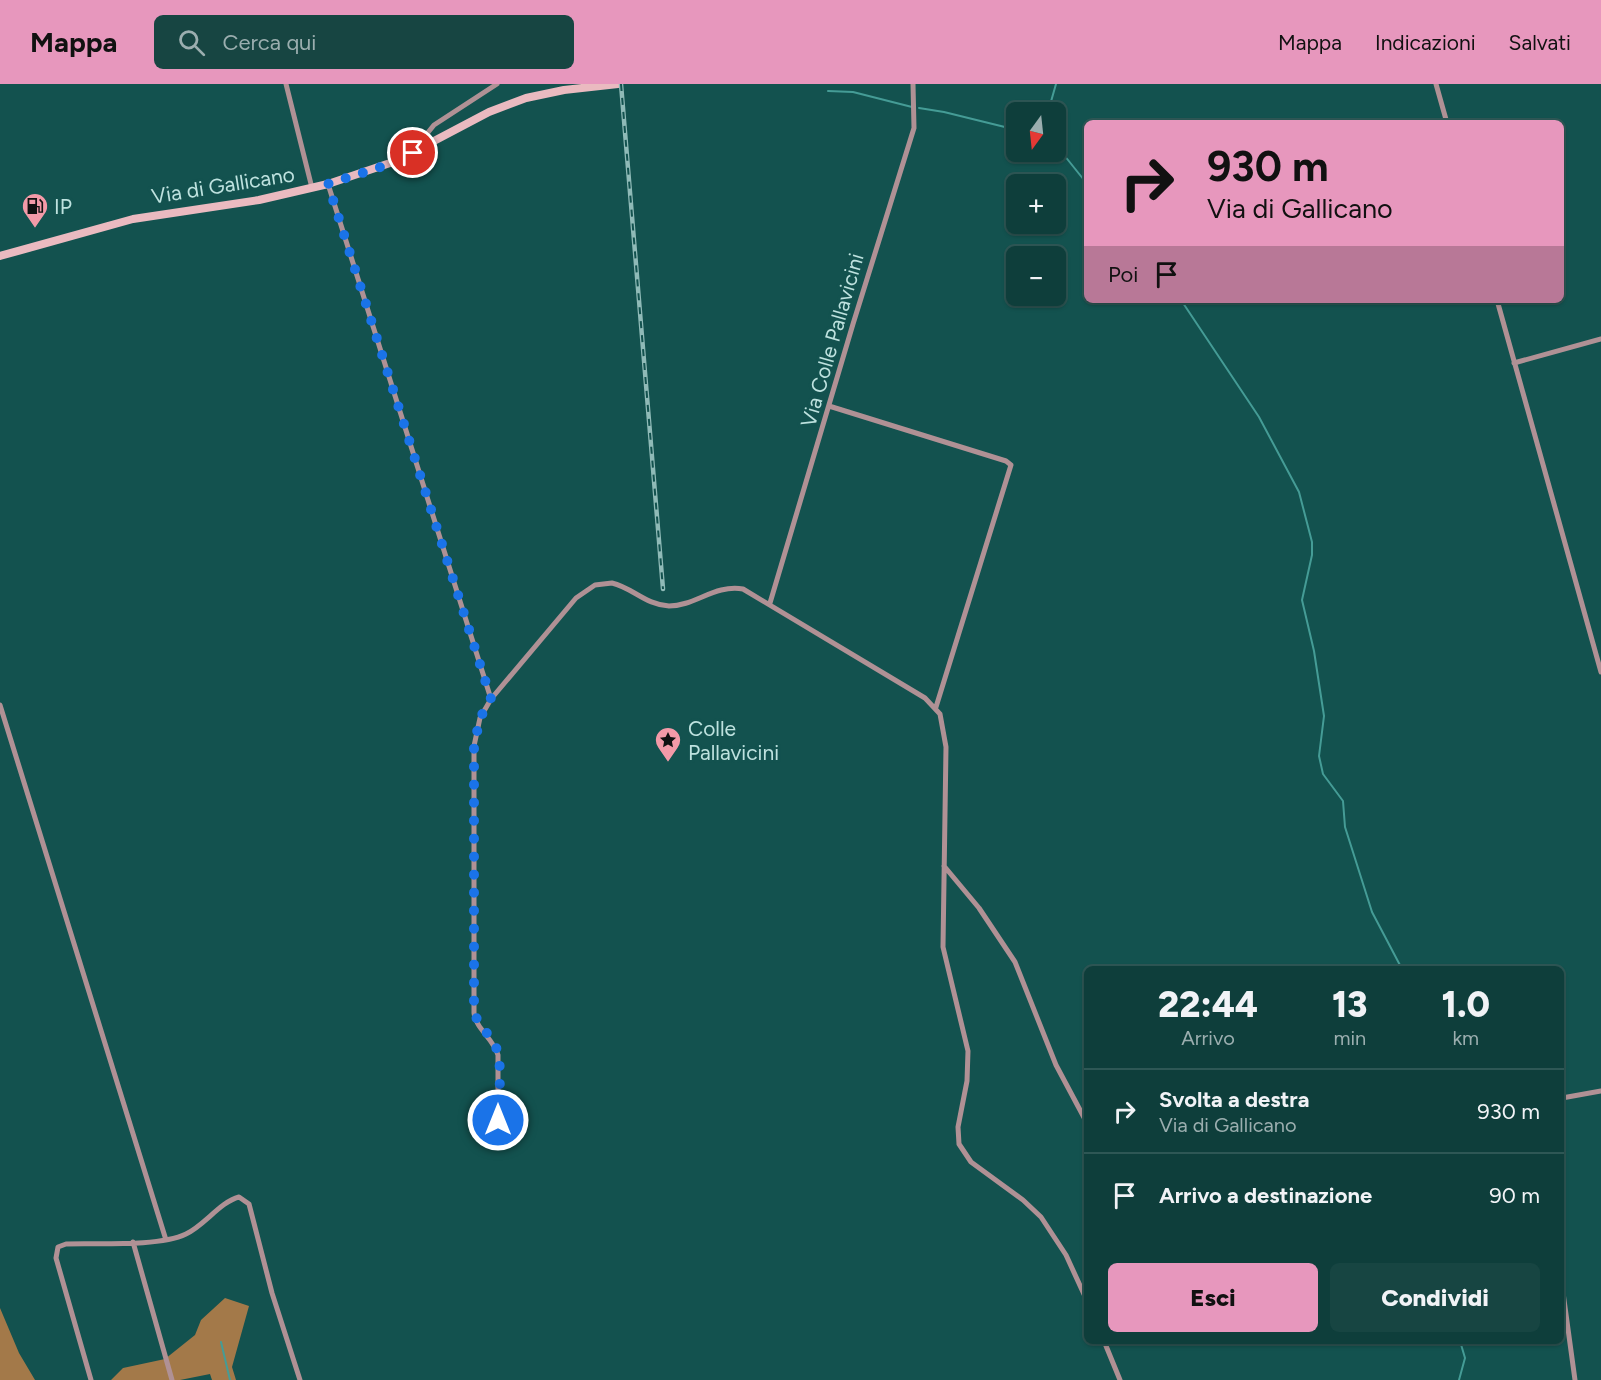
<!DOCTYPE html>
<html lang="it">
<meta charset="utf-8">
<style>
body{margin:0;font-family:Figtree,sans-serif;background:#174542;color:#f1f3f6;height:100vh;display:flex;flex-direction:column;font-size:22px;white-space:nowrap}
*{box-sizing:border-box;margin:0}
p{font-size:20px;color:#9baeaf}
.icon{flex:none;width:33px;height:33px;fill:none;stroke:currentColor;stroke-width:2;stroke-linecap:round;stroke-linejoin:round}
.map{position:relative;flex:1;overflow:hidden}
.details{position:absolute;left:1084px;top:882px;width:480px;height:378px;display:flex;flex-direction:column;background:#0e3e3b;border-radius:9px;box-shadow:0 2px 4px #0004,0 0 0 2px #2e5755}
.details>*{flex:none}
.top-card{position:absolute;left:1084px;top:36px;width:480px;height:183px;border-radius:9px;box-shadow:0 2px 4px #0004,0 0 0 2px #2e5755;background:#e797bd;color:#111;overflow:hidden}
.needle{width:39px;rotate:195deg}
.controls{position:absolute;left:1006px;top:18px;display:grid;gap:12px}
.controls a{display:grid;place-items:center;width:60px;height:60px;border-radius:9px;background:#0e3e3b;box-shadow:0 2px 4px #0004,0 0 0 2px #2e5755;font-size:30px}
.pin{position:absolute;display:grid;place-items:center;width:51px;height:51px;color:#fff;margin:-26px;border:3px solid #fff;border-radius:50%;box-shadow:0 2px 6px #0007}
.me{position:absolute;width:66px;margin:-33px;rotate:0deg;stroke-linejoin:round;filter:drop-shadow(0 0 4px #0008)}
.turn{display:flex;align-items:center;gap:21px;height:126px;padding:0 24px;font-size:27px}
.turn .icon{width:78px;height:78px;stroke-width:2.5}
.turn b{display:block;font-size:42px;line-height:51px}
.then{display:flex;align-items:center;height:57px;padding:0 24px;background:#0003;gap:12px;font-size:22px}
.eta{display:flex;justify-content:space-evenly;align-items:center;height:102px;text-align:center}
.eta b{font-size:36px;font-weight:800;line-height:42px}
.button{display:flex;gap:12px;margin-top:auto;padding:12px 24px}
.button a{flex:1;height:69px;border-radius:9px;background:#e797bd;color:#111;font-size:24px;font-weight:800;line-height:69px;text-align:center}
.button a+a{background:#174542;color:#f1f3f6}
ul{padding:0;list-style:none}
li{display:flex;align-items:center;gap:18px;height:84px;padding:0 24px;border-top:2px solid #2e5755}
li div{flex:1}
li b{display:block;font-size:22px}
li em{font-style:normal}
header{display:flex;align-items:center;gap:36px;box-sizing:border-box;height:84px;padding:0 30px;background:#e797bd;color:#111}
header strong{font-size:28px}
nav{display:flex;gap:33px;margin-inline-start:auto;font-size:21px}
.search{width:420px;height:54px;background:#174542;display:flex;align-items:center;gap:15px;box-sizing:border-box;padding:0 21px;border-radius:9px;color:#9baeaf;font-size:22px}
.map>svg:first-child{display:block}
</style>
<header>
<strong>Mappa</strong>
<div class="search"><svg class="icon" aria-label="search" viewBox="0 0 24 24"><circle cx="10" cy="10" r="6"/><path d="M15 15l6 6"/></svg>Cerca qui</div>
<nav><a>Mappa</a><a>Indicazioni</a><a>Salvati</a></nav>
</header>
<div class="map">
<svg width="1601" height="1296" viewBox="0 0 1601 1296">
<rect width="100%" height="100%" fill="#13524f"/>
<!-- forest -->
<path fill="#a37949" d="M225,1214l24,8 -17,61 4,13h-24l-2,-6 -30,6h-69l12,-12 42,-9 30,-24 6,-15z
M0,1224l19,45 16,27h-35z"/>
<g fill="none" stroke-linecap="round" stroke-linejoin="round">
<!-- stream -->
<path stroke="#459c96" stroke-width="2" d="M828,7l25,1 59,15
M919,24l25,4 73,18
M1048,28l8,-28
M1056,61l32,40
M1181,216l78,117 40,75 13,50v13l-10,45 12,51 10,65 -5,40 4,18 20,27 2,26 27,85 30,57
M221,1258l9,38
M1459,1296l6,-22 -5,-17"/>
<!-- street -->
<path stroke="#b09195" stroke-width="5" d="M286,0l26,104
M1436,0l11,39
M413,67l21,-26 63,-41
M328,100l163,515
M1497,216l104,372
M1514,279l87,-24
M829,322l177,55 5,4 -75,242
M770,519l83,-279 61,-196 -1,-44
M0,621l166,535
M944,782l35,42 36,54 41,103 32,60
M1562,1014l39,-7
M498,1055v-84c-5,-17 -22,-26 -24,-42v-267l6,-28 11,-19 85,-101 19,-13 17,-2c21,5 34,22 57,23 26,0 46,-22 74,-17l182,109 15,16 6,33 -3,200 25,104 -1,30 -9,46 1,17 12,18 52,38 18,17 25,38 22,48
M133,1158l39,138
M1562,1201l13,95
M1104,1257l16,39
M91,1296l-35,-122 2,-11 8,-3c32,-1 93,3 120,-10 19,-9 34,-32 53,-37l10,7 23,89 28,87"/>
<!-- secondary -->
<path stroke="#eabac0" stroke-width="8" d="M0,172l133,-37 126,-19 69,-16 68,-23 93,-49 37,-14 38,-8 54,-6"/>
<!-- rail casing -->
<g stroke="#8fbab7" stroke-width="4.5">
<path id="rail" d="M621,0l42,505"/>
</g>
<!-- rail -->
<use href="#rail" stroke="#13524f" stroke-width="2" stroke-dasharray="7" stroke-linecap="butt"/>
</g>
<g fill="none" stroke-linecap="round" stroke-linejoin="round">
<!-- route -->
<path stroke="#1a73e8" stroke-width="10" stroke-dasharray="0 18" d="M413,69l-35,15 -50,16 163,515 -11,19 -6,28v260c0,20 17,26 23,44 6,21 1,48 1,70"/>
</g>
<!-- icons -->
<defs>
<g id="fuel-pin" transform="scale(1.35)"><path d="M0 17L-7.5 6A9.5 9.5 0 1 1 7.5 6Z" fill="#f39aa8" stroke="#13524f"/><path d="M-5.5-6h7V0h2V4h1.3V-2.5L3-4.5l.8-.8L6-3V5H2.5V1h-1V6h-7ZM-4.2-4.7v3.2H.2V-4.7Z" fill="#111"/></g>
<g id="sight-pin" transform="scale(1.35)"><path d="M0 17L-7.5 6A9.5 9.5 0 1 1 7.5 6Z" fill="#f39aa8" stroke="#13524f"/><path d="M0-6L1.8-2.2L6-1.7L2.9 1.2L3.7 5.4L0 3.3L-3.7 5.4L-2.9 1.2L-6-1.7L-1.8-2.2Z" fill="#111"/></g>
</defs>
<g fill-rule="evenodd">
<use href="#fuel-pin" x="35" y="122"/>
<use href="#sight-pin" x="668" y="656"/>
</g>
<g text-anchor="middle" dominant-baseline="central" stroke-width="6" stroke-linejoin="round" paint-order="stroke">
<!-- street labels -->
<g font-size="21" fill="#bee2df" stroke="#13524f">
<text transform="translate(223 101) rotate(-9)">Via di Gallicano</text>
<text transform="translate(832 256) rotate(-74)">Via Colle Pallavicini</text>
</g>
<!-- poi labels -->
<g font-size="21" fill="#bee2df" stroke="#13524f" text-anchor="start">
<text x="54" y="122">IP</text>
<text x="688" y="644">Colle<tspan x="688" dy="24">Pallavicini</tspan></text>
</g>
</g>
</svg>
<div class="controls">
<a><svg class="needle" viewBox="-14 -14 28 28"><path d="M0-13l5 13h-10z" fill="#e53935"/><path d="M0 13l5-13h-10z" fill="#9baeaf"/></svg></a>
<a>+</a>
<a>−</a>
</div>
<div class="pin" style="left:413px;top:69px;background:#d93025"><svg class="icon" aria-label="arrive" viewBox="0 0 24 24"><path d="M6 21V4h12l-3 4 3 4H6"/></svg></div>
<svg class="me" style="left:498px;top:1036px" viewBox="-20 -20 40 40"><circle r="17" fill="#1a73e8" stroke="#fff" stroke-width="3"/><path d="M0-11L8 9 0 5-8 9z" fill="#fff"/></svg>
<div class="top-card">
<div class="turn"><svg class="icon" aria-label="right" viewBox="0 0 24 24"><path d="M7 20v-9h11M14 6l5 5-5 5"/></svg><div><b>930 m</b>Via di Gallicano</div></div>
<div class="then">Poi<svg class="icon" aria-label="arrive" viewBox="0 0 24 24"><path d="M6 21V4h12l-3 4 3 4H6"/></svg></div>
</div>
<section class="details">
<div class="eta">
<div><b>22:44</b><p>Arrivo</p></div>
<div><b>13</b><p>min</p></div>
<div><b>1.0</b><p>km</p></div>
</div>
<ul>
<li><svg class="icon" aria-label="right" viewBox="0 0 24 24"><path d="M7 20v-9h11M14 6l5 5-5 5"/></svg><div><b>Svolta a destra</b><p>Via di Gallicano</p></div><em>930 m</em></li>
<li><svg class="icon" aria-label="arrive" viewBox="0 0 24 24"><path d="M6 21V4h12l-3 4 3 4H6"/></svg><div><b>Arrivo a destinazione</b></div><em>90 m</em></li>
</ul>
<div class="button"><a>Esci</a><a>Condividi</a></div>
</section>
</div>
